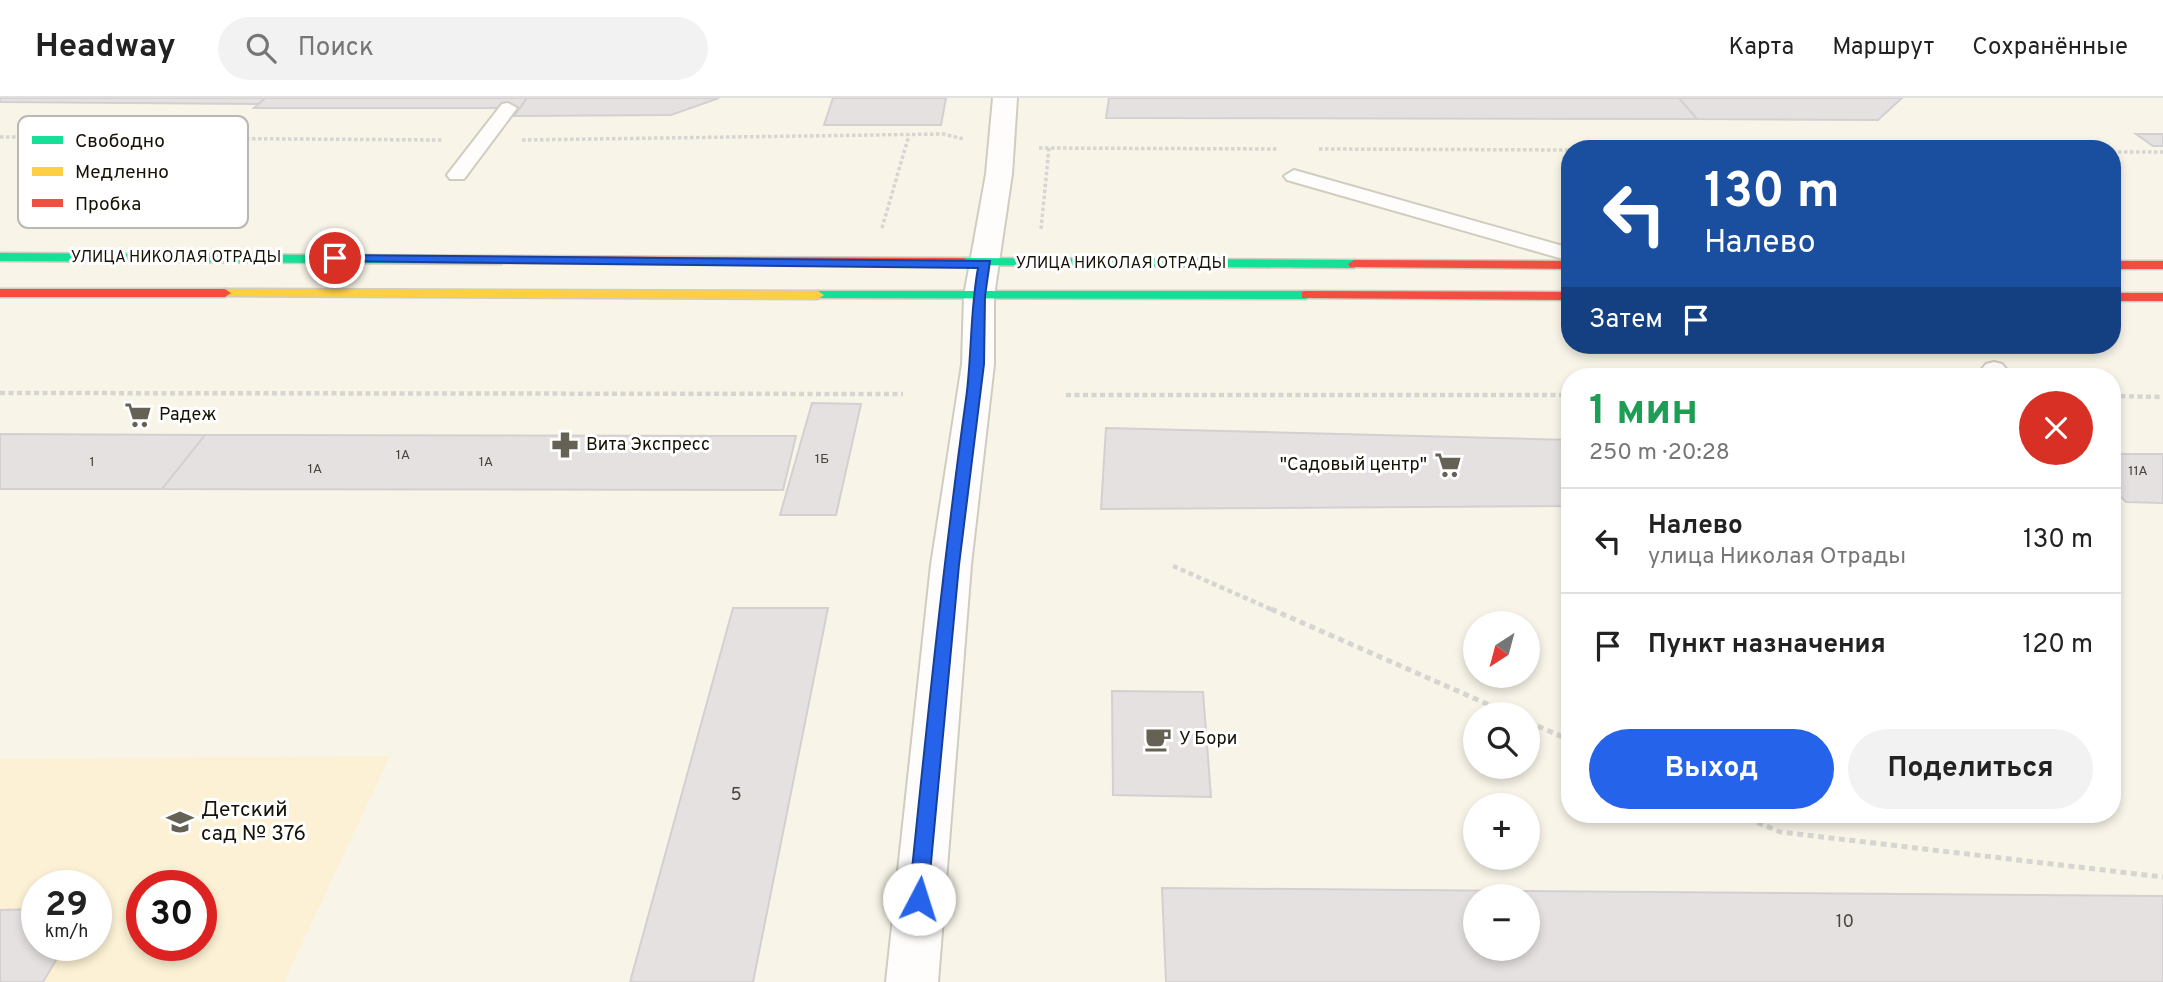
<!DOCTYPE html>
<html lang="ru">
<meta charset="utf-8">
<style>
body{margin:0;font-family:Overpass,sans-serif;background:#f2f2f2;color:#222;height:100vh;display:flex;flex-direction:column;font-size:26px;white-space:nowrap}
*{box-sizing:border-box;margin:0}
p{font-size:23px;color:#767676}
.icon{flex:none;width:38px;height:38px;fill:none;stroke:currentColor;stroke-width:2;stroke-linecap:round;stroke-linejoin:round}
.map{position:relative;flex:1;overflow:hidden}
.side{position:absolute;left:1561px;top:270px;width:560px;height:455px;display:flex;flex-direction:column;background:#fff;border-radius:28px;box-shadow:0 4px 10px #0003}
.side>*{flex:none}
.top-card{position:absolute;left:1561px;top:42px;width:560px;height:214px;border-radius:28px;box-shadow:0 4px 10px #0003;background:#1a4fa0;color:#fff;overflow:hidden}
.needle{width:46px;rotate:216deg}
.buttons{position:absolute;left:1463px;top:513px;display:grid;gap:14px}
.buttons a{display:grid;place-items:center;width:77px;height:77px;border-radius:50%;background:#fff;box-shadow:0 4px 10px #0003;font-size:35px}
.speed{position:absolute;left:21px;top:772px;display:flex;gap:14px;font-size:35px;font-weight:700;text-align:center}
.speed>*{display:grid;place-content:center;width:91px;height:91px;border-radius:50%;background:#fff;box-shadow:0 4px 10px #0003;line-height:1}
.speed small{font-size:18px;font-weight:400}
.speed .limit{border:10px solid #d22;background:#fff;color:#111}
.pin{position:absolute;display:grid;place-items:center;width:60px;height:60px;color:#fff;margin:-30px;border:4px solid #fff;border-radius:50%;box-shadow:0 2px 7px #0007}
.me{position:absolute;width:77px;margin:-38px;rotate:5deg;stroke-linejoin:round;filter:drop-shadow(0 0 5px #0008)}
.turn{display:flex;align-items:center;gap:24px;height:147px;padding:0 28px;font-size:32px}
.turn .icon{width:91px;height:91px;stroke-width:2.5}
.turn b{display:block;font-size:49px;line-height:60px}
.then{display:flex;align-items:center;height:66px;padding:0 28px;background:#0003;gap:14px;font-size:26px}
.round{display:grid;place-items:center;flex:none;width:74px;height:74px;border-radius:37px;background:#f2f2f2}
.summary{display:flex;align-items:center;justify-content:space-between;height:119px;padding:0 28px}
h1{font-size:42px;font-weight:700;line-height:52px;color:#1e9e55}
.button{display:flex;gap:14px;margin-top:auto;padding:14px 28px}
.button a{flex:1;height:80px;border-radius:42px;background:#2563eb;color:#fff;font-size:28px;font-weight:700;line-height:80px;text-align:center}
.button a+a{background:#f2f2f2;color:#222}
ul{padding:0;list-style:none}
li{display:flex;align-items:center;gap:21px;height:105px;padding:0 28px;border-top:2px solid #e0e0e0}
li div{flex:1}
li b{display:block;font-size:26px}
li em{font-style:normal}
header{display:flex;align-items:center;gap:42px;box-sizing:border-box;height:98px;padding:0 35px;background:#fff;border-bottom:2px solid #e0e0e0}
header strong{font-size:33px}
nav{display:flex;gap:38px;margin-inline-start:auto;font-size:24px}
.search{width:490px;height:63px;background:#f2f2f2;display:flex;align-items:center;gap:18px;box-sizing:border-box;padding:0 24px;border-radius:38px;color:#767676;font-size:26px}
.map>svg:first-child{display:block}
</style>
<header>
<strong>Headway</strong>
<div class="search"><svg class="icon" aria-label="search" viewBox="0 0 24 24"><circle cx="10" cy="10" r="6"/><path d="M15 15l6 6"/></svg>Поиск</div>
<nav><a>Карта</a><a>Маршрут</a><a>Сохранённые</a></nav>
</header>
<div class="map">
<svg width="2163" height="884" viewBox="0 0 2163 884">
<rect width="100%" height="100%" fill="#f9f4e8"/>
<!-- built -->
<path fill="#fcf1d4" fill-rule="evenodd" d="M390,658l-106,226h-284v-223zM37,788h59v59h-59zM142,788h59v59h-59z"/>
<!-- building -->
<path fill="#e6e1e1" stroke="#d4cfd0" stroke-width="2" fill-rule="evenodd" d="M0,0h265l-6,6 -259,-2z
M265,0h262l-7,10h-266z
M527,0h192l-48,17 -157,1z
M833,0h113l-5,27h-117z
M1109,0h570l18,21 -591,-1z
M1679,0h223l-24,22 -181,-1z
M2136,36h27v12h-10z
M812,305l49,1 -25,111h-56z
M1106,330l464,12v66l-469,3z
M0,336l205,1 -43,54h-162z
M205,337l591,1 -13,54 -621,-1z
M2112,356h51v49l-37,-1 -14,-14z
M733,510h95l-75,374h-123z
M1112,593l91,1 8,105 -98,-2z
M1162,790l1001,8v86h-997zM1475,798h53v52h-53z
M37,811v36h28l-22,37h-43v-72z"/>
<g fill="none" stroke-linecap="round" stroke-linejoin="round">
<!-- lane casing -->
<g stroke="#d0ccc0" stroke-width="4">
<path id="lane" d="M508,5l9,5 -53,71h-14l-3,-4 3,-4 52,-67z
M1294,72l276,78v13l-283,-81 -3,-4z
M1994,264l8,2 10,12h-25l-5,-7 4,-5z"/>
</g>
<!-- street casing -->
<g stroke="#d0ccc0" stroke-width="4">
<path id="street" d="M993,0h24l-5,76 -18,122v68l-23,201 -33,417h-52l45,-417 31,-201 2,-68 22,-122z"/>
</g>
<!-- fast casing -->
<g stroke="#d0ccc0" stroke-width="3">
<path id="fast" d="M0,155l501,3 6,4 -6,4 -501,-3z
M964,160l390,2 6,4 -6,4 -394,-3v-6z
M818,193h488l6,4 -6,4 -492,-1 -2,-3z"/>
</g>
<!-- slow casing -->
<g stroke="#d0ccc0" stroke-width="3">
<path id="slow" d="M225,191l593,2 6,4 -6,4 -597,-3v-6z"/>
</g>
<!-- jam casing -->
<g stroke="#d0ccc0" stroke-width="3">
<path id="jam" d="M501,158l463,2 6,4 -6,4 -467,-3v-6z
M1354,162l216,1v8l-220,-2 -2,-3z
M2112,163h51v8h-51z
M0,191h225l6,4 -6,4h-225z
M1306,193l264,1v8l-268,-2v-6z
M2112,195h51v8h-51z"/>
</g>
<!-- path-far2 -->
<path stroke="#d6d5d1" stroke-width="3.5" stroke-dasharray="3.5 2.5" stroke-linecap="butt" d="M0,39l444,3
M522,42l421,-6 21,5
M1039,50l239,1
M1319,51l251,1
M2112,54h51
M882,130l27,-93
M1041,131l8,-81"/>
<!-- path-far1 -->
<path stroke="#d6d5d1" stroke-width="4.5" stroke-dasharray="5 3.5" stroke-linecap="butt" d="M0,295l903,1
M1066,297h504
M2112,298l51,1
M1173,468l102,45"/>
<!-- path -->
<path stroke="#d6d5d1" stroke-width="5" stroke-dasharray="6 4.5" stroke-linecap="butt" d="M1271,511l239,105
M1528,624l42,18
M1738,716l42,18 383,45"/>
<!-- lane -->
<use href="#lane" fill="#fefdfc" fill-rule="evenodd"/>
<!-- street -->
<use href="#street" fill="#fefdfc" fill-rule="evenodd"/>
<!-- fast -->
<use href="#fast" fill="#16e098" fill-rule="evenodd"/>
<!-- slow -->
<use href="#slow" fill="#ffcf43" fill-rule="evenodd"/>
<!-- jam -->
<use href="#jam" fill="#f24e42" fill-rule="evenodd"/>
</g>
<!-- route -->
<path fill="#2563eb" stroke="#184099" stroke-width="2" d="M335,157l655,6 -5,35 -1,68 -25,201 -32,340 -8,3 -7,-3 -3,-6c17,-167 34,-334 57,-500 6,-44 4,-88 12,-131l-648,-7 -2,-3z"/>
<!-- icons -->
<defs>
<g id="supermarket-bare" transform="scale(2.1)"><path d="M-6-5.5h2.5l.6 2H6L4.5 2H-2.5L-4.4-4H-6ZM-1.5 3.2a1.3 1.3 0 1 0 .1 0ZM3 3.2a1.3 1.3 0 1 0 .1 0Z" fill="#666155" stroke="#fff" stroke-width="2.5" paint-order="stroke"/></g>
<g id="pharmacy-bare" transform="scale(2.1)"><path d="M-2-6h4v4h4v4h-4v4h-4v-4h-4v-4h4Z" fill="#666155" stroke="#fff" stroke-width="2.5" paint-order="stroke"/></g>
<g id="cafe-bare" transform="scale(2.1)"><path d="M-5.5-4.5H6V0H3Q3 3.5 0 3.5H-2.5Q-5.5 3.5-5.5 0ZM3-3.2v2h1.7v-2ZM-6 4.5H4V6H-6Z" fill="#666155" stroke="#fff" stroke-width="2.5" paint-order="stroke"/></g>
<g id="school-bare" transform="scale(2.1)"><path d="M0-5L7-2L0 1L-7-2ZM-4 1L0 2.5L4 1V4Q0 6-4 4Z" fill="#666155" stroke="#fff" stroke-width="2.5" paint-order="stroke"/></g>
</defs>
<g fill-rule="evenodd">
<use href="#supermarket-bare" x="138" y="317"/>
<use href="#pharmacy-bare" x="565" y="347"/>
<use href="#supermarket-bare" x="1448" y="367"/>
<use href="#cafe-bare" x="1158" y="641"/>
<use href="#school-bare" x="180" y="724"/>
</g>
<g text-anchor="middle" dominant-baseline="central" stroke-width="6" stroke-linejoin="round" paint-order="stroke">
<!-- number labels -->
<g font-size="14" fill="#4b463d">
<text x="403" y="357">1А</text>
<text x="822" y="361">1Б</text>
<text x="92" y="364">1</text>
<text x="486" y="364">1А</text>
<text x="315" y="371">1А</text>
<text x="2138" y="373">11А</text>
</g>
<!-- far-street labels -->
<g font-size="16" fill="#171206" stroke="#fff">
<text x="176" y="160">УЛИЦА НИКОЛАЯ ОТРАДЫ</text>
<text x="1121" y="166">УЛИЦА НИКОЛАЯ ОТРАДЫ</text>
</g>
<!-- poi labels -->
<g font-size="18" fill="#171206" stroke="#fff" text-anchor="start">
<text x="159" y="317">Радеж</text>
<text x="586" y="347">Вита Экспресс</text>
<text x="1427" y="367" text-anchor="end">"Садовый центр"</text>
<text x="1179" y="641">У Бори</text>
</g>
<!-- near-number labels -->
<g font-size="18" fill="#4b463d">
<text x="736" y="697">5</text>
<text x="1845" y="824">10</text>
</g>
<!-- near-poi labels -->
<g font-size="21" fill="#171206" stroke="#fff" text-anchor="start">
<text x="201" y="712">Детский<tspan x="201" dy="24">сад № 376</tspan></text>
</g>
</g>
<!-- legend -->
<rect x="18" y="18" width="230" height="112" rx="10" fill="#fff" stroke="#b9b8b4" stroke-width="2"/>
<rect x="32" y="38" width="31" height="8" fill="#16e098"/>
<rect x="32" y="69" width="31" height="9" fill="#ffcf43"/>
<rect x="32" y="101" width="31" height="8" fill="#f24e42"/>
<g font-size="19" fill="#171206">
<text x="75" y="49">Свободно</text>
<text x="75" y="80">Медленно</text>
<text x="75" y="112">Пробка</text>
</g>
</svg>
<div class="buttons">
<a><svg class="needle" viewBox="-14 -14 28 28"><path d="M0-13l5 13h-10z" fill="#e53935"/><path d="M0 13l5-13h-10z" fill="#767676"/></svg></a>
<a><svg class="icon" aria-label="search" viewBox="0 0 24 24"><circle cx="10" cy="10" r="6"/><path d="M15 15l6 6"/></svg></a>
<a>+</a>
<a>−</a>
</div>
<div class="speed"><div>29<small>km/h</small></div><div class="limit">30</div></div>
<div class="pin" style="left:335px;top:160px;background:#d93025"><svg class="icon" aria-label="arrive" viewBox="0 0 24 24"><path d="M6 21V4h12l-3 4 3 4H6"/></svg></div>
<svg class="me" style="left:919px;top:801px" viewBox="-20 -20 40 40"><circle r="19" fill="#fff"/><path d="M0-13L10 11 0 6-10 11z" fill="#2563eb"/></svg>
<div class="top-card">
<div class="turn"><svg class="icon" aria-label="left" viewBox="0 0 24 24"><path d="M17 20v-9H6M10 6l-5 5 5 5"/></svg><div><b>130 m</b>Налево</div></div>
<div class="then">Затем<svg class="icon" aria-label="arrive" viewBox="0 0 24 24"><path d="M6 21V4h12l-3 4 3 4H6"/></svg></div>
</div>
<section class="side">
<div class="summary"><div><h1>1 мин</h1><p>250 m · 20:28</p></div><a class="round" style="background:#d93025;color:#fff"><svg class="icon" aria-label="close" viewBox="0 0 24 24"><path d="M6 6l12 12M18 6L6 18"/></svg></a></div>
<ul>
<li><svg class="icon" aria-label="left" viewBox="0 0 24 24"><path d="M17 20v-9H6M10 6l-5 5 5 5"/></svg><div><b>Налево</b><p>улица Николая Отрады</p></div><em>130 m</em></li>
<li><svg class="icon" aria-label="arrive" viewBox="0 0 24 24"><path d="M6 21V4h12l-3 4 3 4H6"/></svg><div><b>Пункт назначения</b></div><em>120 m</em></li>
</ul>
<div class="button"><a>Выход</a><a>Поделиться</a></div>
</section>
</div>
